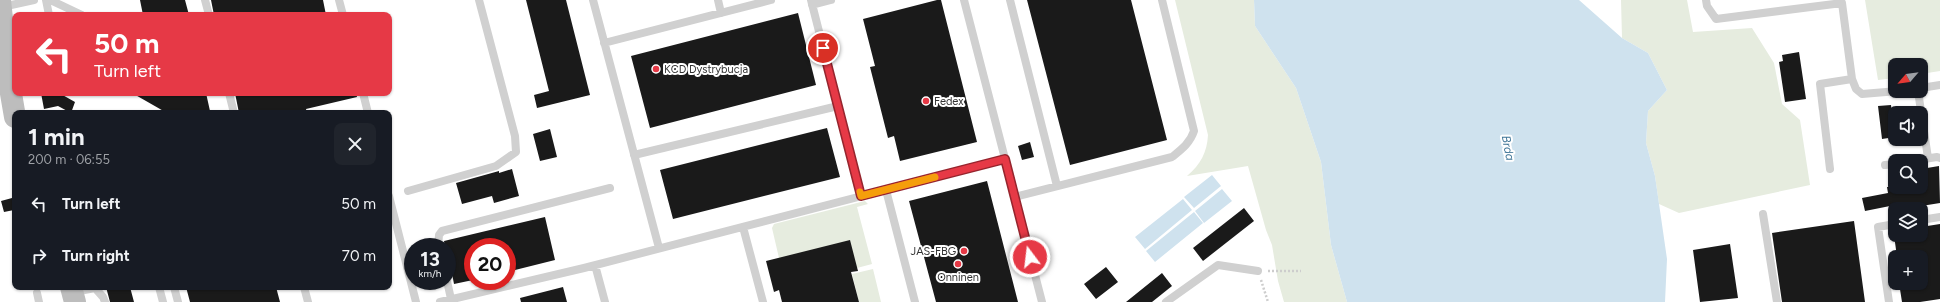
<!DOCTYPE html>
<meta charset="utf-8">
<style>
body{margin:0;font-family:Figtree,sans-serif;background:#20242c;color:#f1f3f6;height:100vh;display:flex;flex-direction:column;font-size:15px;white-space:nowrap}
*{box-sizing:border-box;margin:0}
p{font-size:13px;color:#9ea1a6}
.icon{flex:none;width:22px;height:22px;fill:none;stroke:currentColor;stroke-width:2;stroke-linecap:round;stroke-linejoin:round}
.map{position:relative;flex:1;overflow:hidden}
.drawer{position:absolute;left:12px;top:110px;width:380px;height:180px;display:flex;flex-direction:column;background:#171b24;border-radius:8px;box-shadow:0 1px 3px #0004}
.drawer>*{flex:none}
.hud{position:absolute;left:12px;top:12px;width:380px;height:84px;border-radius:8px;box-shadow:0 1px 3px #0004;background:#e63946;color:#fff;overflow:hidden}
.needle{width:26px;rotate:242deg}
.fabs{position:absolute;left:1888px;top:58px;display:grid;gap:8px}
.fabs a{display:grid;place-items:center;width:40px;height:40px;border-radius:8px;background:#171b24;box-shadow:0 1px 3px #0004;font-size:20px}
.speed{position:absolute;left:404px;top:238px;display:flex;gap:8px;font-size:20px;font-weight:700;text-align:center}
.speed>*{display:grid;place-content:center;width:52px;height:52px;border-radius:50%;background:#171b24;box-shadow:0 1px 3px #0004;line-height:1}
.speed small{font-size:10px;font-weight:400}
.speed .limit{border:6px solid #d22;background:#fff;color:#111}
.pin{position:absolute;display:grid;place-items:center;width:34px;height:34px;color:#fff;margin:-17px;border:2px solid #fff;border-radius:50%;box-shadow:0 1px 4px #0007}
.me{position:absolute;width:44px;margin:-22px;rotate:345deg;stroke-linejoin:round;filter:drop-shadow(0 0 3px #0008)}
.turn{display:flex;align-items:center;gap:14px;height:84px;padding:0 16px;font-size:18px}
.turn .icon{width:52px;height:52px;stroke-width:2.5}
.turn b{display:block;font-size:28px;line-height:34px}
.round{display:grid;place-items:center;flex:none;width:42px;height:42px;border-radius:8px;background:#20242c}
.overview{display:flex;align-items:center;justify-content:space-between;height:68px;padding:0 16px}
h1{font-size:24px;font-weight:700;line-height:30px}
ul{padding:0;list-style:none}
li{display:flex;align-items:center;gap:12px;height:52px;padding:0 16px}
li div{flex:1}
li b{display:block;font-size:15px}
li em{font-style:normal}
.map>svg:first-child{display:block}
</style>
<div class="map">
<svg width="1940" height="302" viewBox="0 0 1940 302">
<rect width="100%" height="100%" fill="#fff"/>
<!-- green -->
<path fill="#e6ecdf" d="M1175,0h79l1,26 41,62 25,74 10,83 16,57h-63l-6,-21 -6,-36 -6,-15 -18,-64 -61,10c14,-12 20,-24 21,-41z
M1621,0h66l6,32 59,-4 22,35 8,41 18,16 10,65 -131,28 -20,-9 -4,-28 -9,-33 2,-32 19,-21 -19,-37 -26,-15z
M1865,0h75v71l-19,3v-9h-26v13l-17,2z
M865,201l3,3 -11,3 15,57 -15,4 -78,-10 -7,-30 2,-4z
M873,269l8,33h-22l-7,-28z"/>
<!-- water -->
<path fill="#cfe2ee" d="M1254,0h325l43,38 26,15 19,37 -19,21 -2,32 9,33 12,83 -2,43h-318l-16,-57 -10,-83 -25,-74 -41,-62z
M1212,175l9,11 -27,22 -10,-11z
M1222,189l10,12 -28,22 -9,-12z
M1183,199l9,11 -47,39 -10,-12z
M1194,212l9,11 -48,39 -9,-11z"/>
<!-- building -->
<path fill="#1a1a1a" d="M140,0h45l4,15h-46z
M211,0h112l3,15h-112z
M526,0h40l24,95 -53,13 -3,-13 15,-4z
M937,0h4l36,142 -77,19 -6,-25 -6,2 -18,-71 5,-1 -12,-47z
M1027,0h104l36,140 -97,25z
M798,13l18,72 -166,43 -19,-72z
M1799,52l7,47 -21,3 -6,-40 4,-1 -1,-6z
M41,93h18l16,9 -4,11 -13,-7 -14,3z
M132,93h74l4,18 -10,2h-33z
M235,93h121l1,4 -51,12 1,4h-68z
M1891,105l4,32 -13,2 -4,-33z
M827,128l13,49 -167,42 -13,-49z
M550,129l7,28 -17,4 -7,-27z
M1030,142l4,15 -12,3 -4,-14z
M1939,166l1,37 -50,8v-5l-25,5 -3,-13 26,-5 -1,-6h34v-18z
M512,169l7,27 -25,7 -2,-7 -30,8 -6,-21 43,-12v2z
M987,181l31,121h-82l-27,-101z
M12,198l2,12 -10,2 -3,-11z
M1244,208l10,13 -51,40 -10,-13z
M545,217l10,43 -48,12v-25h-34v33l-19,4 -7,-37h-2l-1,-6z
M1854,221l11,81h-83l-10,-69z
M1940,224v75l-20,3h-18l-3,-19h22v-26h-24l-3,-22h27v-8z
M850,240l8,31 -7,1 8,30h-77l-3,-12 -5,2 -8,-31z
M1730,244l8,54 -38,4 -7,-52z
M1106,267l12,15 -22,17 -12,-15z
M1162,273l10,13 -20,16h-26z
M106,287h24l4,15h-24z
M186,287h90l4,15h-90z
M563,287l4,15h-46l-1,-4z"/>
<g fill="none" stroke-linecap="round" stroke-linejoin="round">
<!-- path -->
<path stroke="#cdcdcd" stroke-width="2.5" stroke-dasharray="2 2" stroke-linecap="butt" d="M1268,271h33
M1261,280l7,22"/>
<!-- lane -->
<path stroke="#d0d0d0" stroke-width="8" d="M46,0l3,15
M50,0l32,15
M205,0l4,15
M339,0l4,15
M593,0l66,248
M718,0l3,13
M811,0l50,196
M964,0l78,302
M1010,0l47,186
M1706,0l1,6 9,13 126,-16 10,76 4,10 6,5 36,-3
M812,5l19,-5
M2,7l32,-7
M604,43l167,-43
M1921,88l19,-3
M1918,91l10,67
M229,93l5,20
M363,93l5,20
M634,155l204,-49
M1911,161l26,-4 3,1
M1885,165l10,-1
M1830,169l-10,-85 32,-5
M886,190l29,112
M408,191l88,-25 20,-14 -1,-16 -36,-136
M389,196l27,106
M1015,197l157,-40c10,-8 18,-14 22,-26l-32,-131
M1763,214l14,88
M1921,220l19,-3
M743,227l20,75
M438,247l1,-12 3,-4 168,-43
M595,265l10,37
M447,281l4,18
M159,287l4,15
M174,287l4,15
M304,287l4,15
M74,292l21,-4 8,9 2,5
M37,293l2,9
M440,302l144,-34 421,-109
M1166,302l52,-37 40,6
M1889,302l-11,-75 17,-3"/>
<!-- secondary -->
<path stroke="#bdbdbd" stroke-width="22" d="M0,0l8,76 7,41
M71,287l4,15"/>
</g>
<g fill="none" stroke-linecap="round" stroke-linejoin="round">
<!-- route casing -->
<g stroke="#96252e" stroke-width="10">
<path id="route" d="M823,48l38,148 144,-37 25,98"/>
</g>
<!-- route -->
<use href="#route" stroke="#e63946" stroke-width="7"/>
<!-- slow -->
<path stroke="#f59e0b" stroke-width="7" d="M860,192l1,4 74,-19"/>
</g>
<!-- markers -->
<g fill="#e63946" stroke="#fff" stroke-width="1.5">
<circle cx="656" cy="69" r="4"/>
<circle cx="926" cy="101" r="4"/>
<circle cx="964" cy="251" r="4"/>
<circle cx="958" cy="264" r="4"/>
</g>
<g text-anchor="middle" dominant-baseline="central" stroke-width="4" stroke-linejoin="round" paint-order="stroke">
<!-- poi labels -->
<g font-size="11" fill="#333" stroke="#fff" text-anchor="start">
<text x="664" y="69">KCD Dystrybucja</text>
<text x="934" y="101">Fedex</text>
<text x="956" y="251" text-anchor="end">JAS-FBG</text>
<text x="958" y="277" text-anchor="middle">Onninen</text>
</g>
<!-- water labels -->
<g font-size="12" font-style="italic" fill="#3f7597" stroke="#fff">
<text transform="translate(1508 148) rotate(79)">Brda</text>
</g>
</g>
</svg>
<div class="fabs">
<a><svg class="needle" viewBox="-14 -14 28 28"><path d="M0-13l5 13h-10z" fill="#e53935"/><path d="M0 13l5-13h-10z" fill="#9ea1a6"/></svg></a>
<a><svg class="icon" aria-label="sound" viewBox="0 0 24 24"><path d="M4 9h4l5-4v14l-5-4H4zM17 9q2 3 0 6"/></svg></a>
<a><svg class="icon" aria-label="search" viewBox="0 0 24 24"><circle cx="10" cy="10" r="6"/><path d="M15 15l6 6"/></svg></a>
<a><svg class="icon" aria-label="layers" viewBox="0 0 24 24"><path d="M12 4l9 5-9 5-9-5zM3 14l9 5 9-5"/></svg></a>
<a>+</a>
</div>
<div class="speed"><div>13<small>km/h</small></div><div class="limit">20</div></div>
<div class="pin" style="left:823px;top:48px;background:#d93025"><svg class="icon" aria-label="arrive" viewBox="0 0 24 24"><path d="M6 21V4h12l-3 4 3 4H6"/></svg></div>
<svg class="me" style="left:1030px;top:257px" viewBox="-20 -20 40 40"><circle r="17" fill="#e63946" stroke="#fff" stroke-width="3"/><path d="M0-11L8 9 0 5-8 9z" fill="#fff"/></svg>
<div class="hud">
<div class="turn"><svg class="icon" aria-label="left" viewBox="0 0 24 24"><path d="M17 20v-9H6M10 6l-5 5 5 5"/></svg><div><b>50 m</b>Turn left</div></div>
</div>
<section class="drawer">
<div class="overview"><div><h1>1 min</h1><p>200 m · 06:55</p></div><a class="round"><svg class="icon" aria-label="close" viewBox="0 0 24 24"><path d="M6 6l12 12M18 6L6 18"/></svg></a></div>
<ul>
<li><svg class="icon" aria-label="left" viewBox="0 0 24 24"><path d="M17 20v-9H6M10 6l-5 5 5 5"/></svg><div><b>Turn left</b></div><em>50 m</em></li>
<li><svg class="icon" aria-label="right" viewBox="0 0 24 24"><path d="M7 20v-9h11M14 6l5 5-5 5"/></svg><div><b>Turn right</b></div><em>70 m</em></li>
</ul>
</section>
</div>
